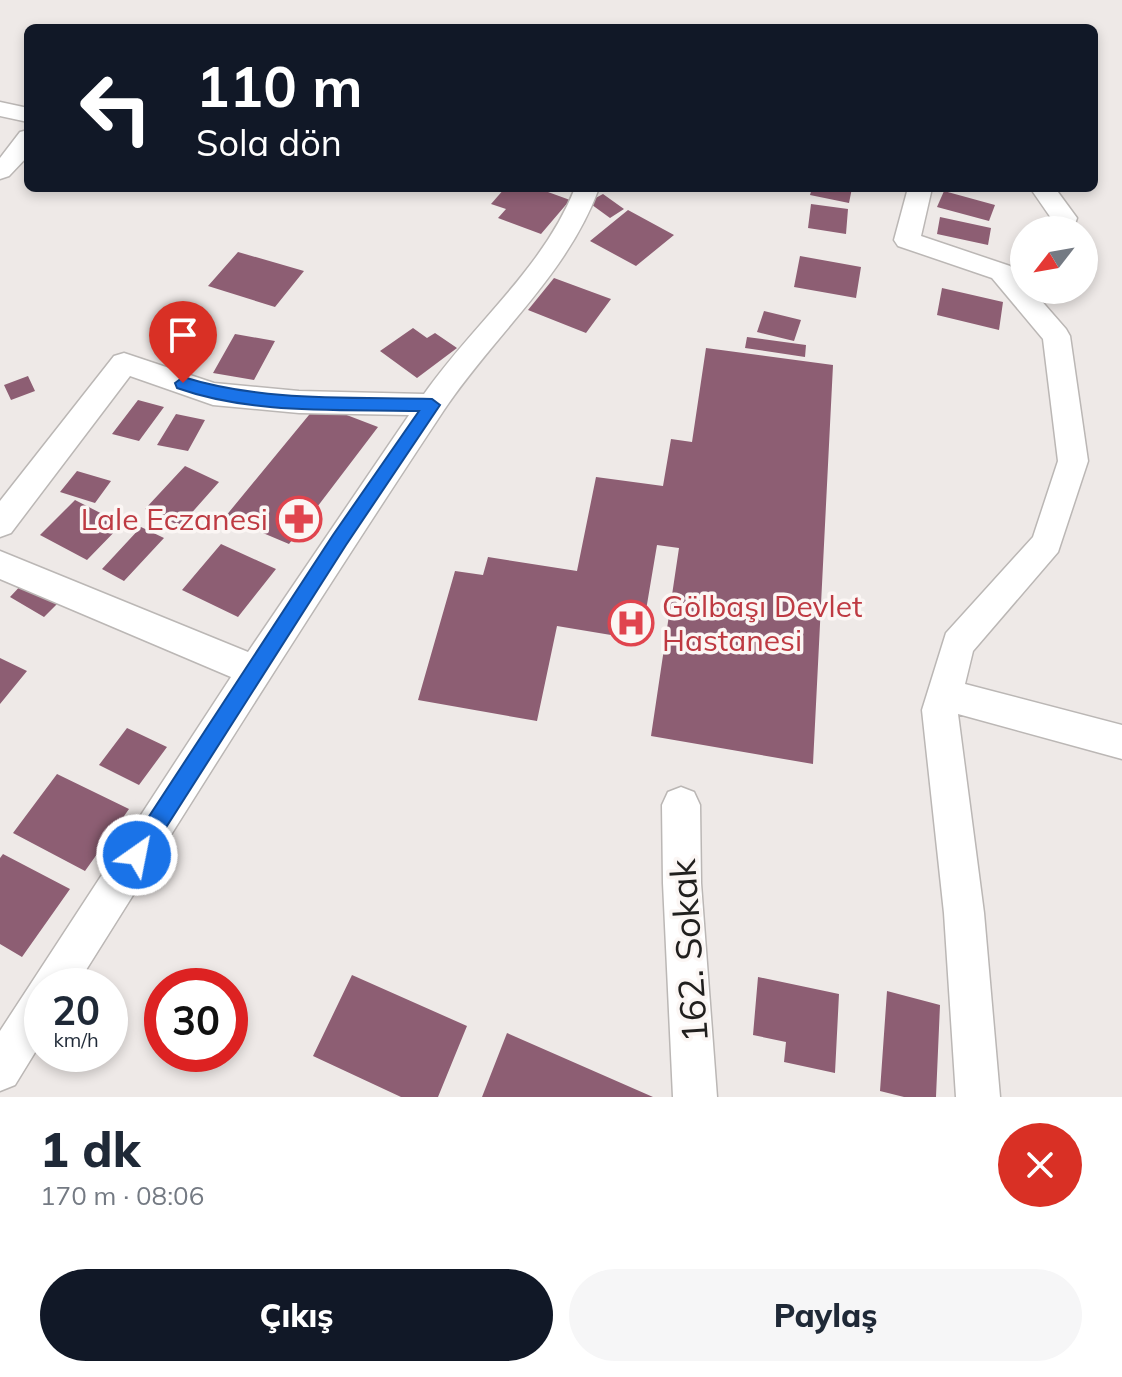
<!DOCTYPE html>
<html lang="tr">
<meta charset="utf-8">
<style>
body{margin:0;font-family:Mulish,sans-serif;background:#f6f6f7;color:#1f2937;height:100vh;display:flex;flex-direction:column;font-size:30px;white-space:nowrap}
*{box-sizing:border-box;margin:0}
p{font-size:26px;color:#747a83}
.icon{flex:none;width:44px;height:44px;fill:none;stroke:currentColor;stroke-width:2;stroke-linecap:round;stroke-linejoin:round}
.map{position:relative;height:1097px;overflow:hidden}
.panel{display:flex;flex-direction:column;background:#fff;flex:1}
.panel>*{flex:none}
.banner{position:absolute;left:24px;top:24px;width:1074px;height:168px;border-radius:12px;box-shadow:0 4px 12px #0003;background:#111827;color:#fff;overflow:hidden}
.needle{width:52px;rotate:239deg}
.fabs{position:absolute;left:1010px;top:216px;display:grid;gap:16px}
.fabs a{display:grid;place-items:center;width:88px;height:88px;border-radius:50%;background:#fff;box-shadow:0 4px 12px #0003;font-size:40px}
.speed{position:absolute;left:24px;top:968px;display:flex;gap:16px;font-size:40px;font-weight:700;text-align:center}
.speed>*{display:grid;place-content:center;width:104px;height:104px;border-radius:50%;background:#fff;box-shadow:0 4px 12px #0003;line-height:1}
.speed small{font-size:20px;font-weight:400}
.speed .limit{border:12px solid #d22;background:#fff;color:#111}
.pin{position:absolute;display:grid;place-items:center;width:68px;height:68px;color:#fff;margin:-82px -34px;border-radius:50% 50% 50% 0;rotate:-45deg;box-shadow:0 0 8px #0007}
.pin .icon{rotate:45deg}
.me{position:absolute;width:88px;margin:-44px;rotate:33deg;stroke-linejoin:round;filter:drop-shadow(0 0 6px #0008)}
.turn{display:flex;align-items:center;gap:28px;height:168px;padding:0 40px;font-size:36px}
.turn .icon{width:104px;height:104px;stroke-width:2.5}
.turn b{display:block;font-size:56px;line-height:68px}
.round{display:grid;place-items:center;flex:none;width:84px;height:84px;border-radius:42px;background:#f6f6f7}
.headline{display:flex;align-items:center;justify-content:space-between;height:136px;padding:0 40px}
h1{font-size:48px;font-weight:800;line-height:60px}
.primary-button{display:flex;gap:16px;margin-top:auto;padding:16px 40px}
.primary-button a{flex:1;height:92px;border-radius:48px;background:#111827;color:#fff;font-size:32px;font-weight:800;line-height:92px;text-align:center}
.primary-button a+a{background:#f6f6f7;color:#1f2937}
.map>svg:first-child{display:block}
</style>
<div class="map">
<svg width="1122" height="1097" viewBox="0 0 1122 1097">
<rect width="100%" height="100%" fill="#eee9e7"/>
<!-- building -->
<path fill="#8d5e73" d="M505,188h32l33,12 -29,34 -43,-16 8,-9 -15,-5z
M812,188h40l-3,15 -39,-8z
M944,191l51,14 -6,16 -52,-14z
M603,194l21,15 -14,9 -22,-16z
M811,204l37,5 -2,25 -38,-6z
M628,210l46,25 -38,31 -46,-25z
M940,217l51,11 -3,17 -51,-11z
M238,252l66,19 -29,36 -67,-21z
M800,256l61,11 -5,31 -62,-11z
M554,278l57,21 -25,34 -58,-23z
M942,288l61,14 -4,28 -62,-15z
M764,311l37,9 -7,21 -37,-9z
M413,328l14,10 8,-5 22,15 -40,30 -37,-27z
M235,334l40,7 -21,39 -41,-7z
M747,337l59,8 -1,12 -60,-9z
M706,348l127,17 -20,399 -162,-28 28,-188 -22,-3 -16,95 -84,-14 -20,95 -119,-21 37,-129 28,4 5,-18 89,14 19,-94 67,9 8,-47 21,3z
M28,376l7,15 -24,9 -7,-15z
M138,400l26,7 -25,34 -27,-7z
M318,404l60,23 -89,117 -64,-27z
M176,414l29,6 -17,31 -31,-6z
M185,466l34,16 -39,44 -35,-17z
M77,471l34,10 -16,22 -35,-11z
M75,500l47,24 -35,36 -47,-25z
M141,527l23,11 -40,43 -22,-12z
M221,544l55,25 -38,48 -56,-27z
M24,582l35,20 -15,15 -34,-20z
M0,658l27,13 -27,33z
M127,728l40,19 -28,38 -40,-20z
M57,774l72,35 -44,62 -72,-38z
M3,854l67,35 -48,68 -22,-13v-86z
M352,975l115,51 -29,71h-37l-88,-41z
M758,977l81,17 -4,79 -51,-11 2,-20 -33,-7z
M887,991l53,14 -4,92h-32l-24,-6z
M507,1033l146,64h-171z"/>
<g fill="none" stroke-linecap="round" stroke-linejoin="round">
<!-- minor casing -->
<g stroke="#bbb7b5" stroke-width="3">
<path id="minor" d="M0,102l28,6v14l-28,-6z
M28,130v26l-19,20 -9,3v-21l20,-26z
M575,188h24c-32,87 -104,146 -155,222 -126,190 -247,383 -368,576h-34v55l-27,44 -15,6v-60l231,-354 -231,-98v-28l248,101 161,-237 -110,-2 -86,-8 -83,-29 -119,157 -11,4v-36l114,-145 10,-3 90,30 85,8 125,3c49,-70 119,-125 151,-206z
M908,188h24l-11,48 89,30 14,15v9h8l34,39 4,7 18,125 -30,91 -85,99 -8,33 157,41v34l-164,-45 26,199 16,184h-44l-12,-184 -22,-203 24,-77 87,-96 25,-76 -15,-122 -51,-61 -94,-32 -4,-6z
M1035,188h20l22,30 -4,12h-26l4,-12 -18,-26z
M681,787l13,5 6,13 1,78 16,214h-44l-10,-214 -1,-78 6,-13z"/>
</g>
<!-- minor -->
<use href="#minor" fill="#fff" fill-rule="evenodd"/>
</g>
<!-- route -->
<path fill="#1a73e8" stroke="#114b97" stroke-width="2" d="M183,377c80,25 166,20 249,22l8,6 -94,140 -202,317 -7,3 -8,-3 -3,-7 3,-8 204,-312 86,-124c-80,-2 -166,4 -242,-23l-2,-5z"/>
<!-- icons -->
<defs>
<g id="pharmacy-ring" transform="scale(2.3)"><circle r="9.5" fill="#fbf6f4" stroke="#e0444e" stroke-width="1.5"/><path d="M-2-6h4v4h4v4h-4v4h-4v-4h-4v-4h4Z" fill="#e0444e"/></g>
<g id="hospital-ring" transform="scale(2.3)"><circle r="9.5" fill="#fbf6f4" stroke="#e0444e" stroke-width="1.5"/><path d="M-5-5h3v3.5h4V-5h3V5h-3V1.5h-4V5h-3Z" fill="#e0444e"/></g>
</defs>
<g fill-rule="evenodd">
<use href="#pharmacy-ring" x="299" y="519"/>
<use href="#hospital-ring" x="631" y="623"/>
</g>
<g text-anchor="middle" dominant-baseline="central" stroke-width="7" stroke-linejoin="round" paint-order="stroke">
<!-- health labels -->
<g font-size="30" fill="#be3a42" stroke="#fbf6f4" text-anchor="end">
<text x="268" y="519">Lale Eczanesi</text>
<text x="662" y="606" text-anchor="start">Gölbaşı Devlet<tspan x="662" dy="34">Hastanesi</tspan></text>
</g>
<!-- near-street labels -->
<g font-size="36" fill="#201f1e" stroke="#fbf6f4">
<text transform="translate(688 951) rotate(-94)">162. Sokak</text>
</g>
</g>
</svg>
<div class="fabs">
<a><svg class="needle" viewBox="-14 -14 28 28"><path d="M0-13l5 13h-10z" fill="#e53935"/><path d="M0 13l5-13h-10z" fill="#747a83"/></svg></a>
</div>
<div class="speed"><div>20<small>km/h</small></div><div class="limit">30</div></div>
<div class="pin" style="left:183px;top:383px;background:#d93025"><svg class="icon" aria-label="arrive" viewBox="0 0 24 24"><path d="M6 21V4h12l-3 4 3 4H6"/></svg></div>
<svg class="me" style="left:137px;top:855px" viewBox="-20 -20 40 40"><circle r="17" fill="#1a73e8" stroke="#fff" stroke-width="3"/><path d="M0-11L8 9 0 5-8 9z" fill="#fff"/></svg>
<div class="banner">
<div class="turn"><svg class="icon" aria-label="left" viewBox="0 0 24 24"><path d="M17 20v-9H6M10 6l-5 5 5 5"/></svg><div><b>110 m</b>Sola dön</div></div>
</div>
</div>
<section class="panel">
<div class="headline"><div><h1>1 dk</h1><p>170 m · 08:06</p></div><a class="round" style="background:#d93025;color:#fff"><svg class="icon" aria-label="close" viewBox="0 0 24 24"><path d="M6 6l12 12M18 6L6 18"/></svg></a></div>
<div class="primary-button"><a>Çıkış</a><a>Paylaş</a></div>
</section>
